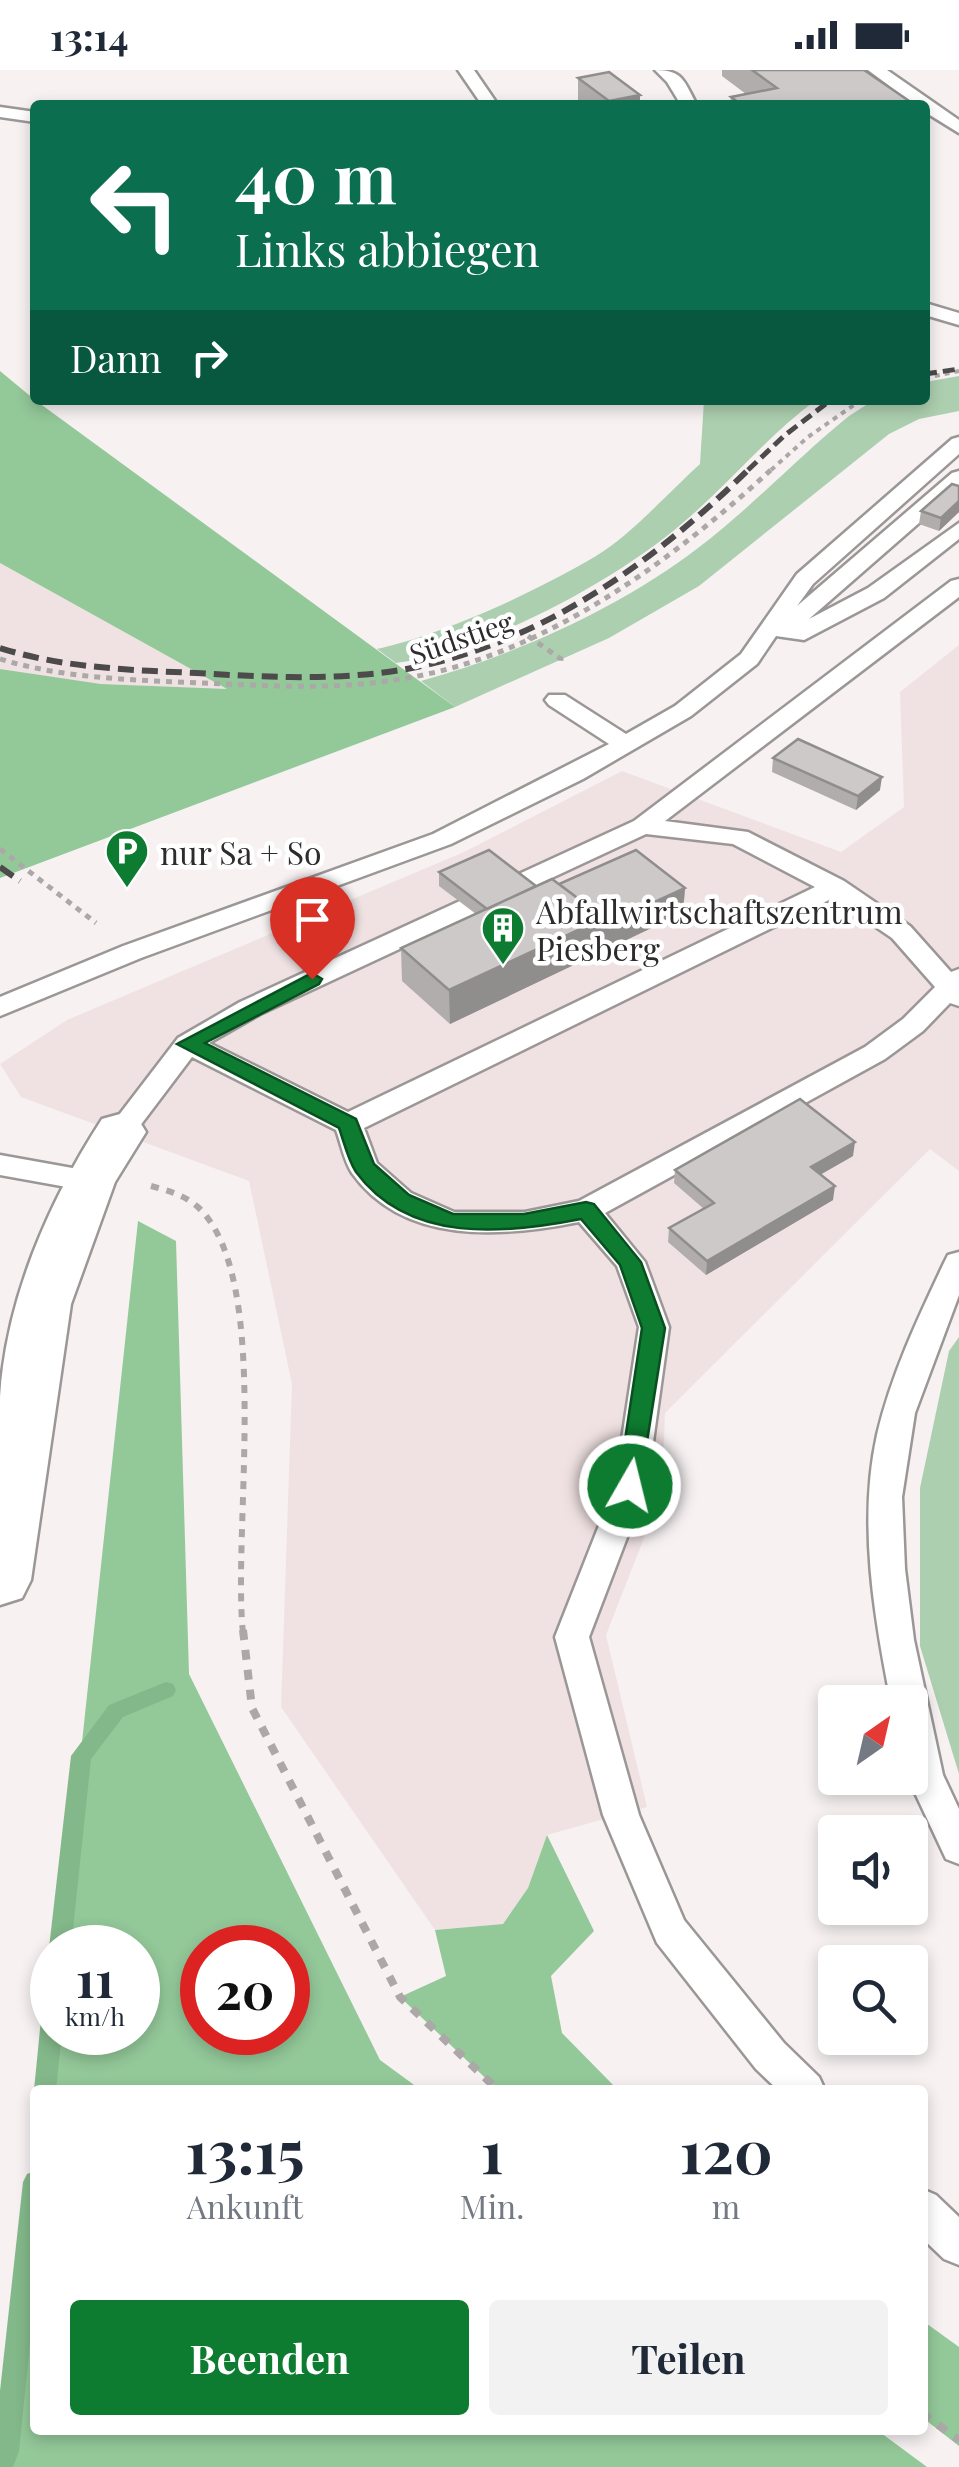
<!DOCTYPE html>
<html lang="de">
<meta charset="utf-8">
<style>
body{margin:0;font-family:"Playfair Display",serif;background:#f2f2f3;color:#1f2937;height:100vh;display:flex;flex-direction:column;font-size:38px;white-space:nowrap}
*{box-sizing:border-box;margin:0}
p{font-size:32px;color:#747a83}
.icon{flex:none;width:55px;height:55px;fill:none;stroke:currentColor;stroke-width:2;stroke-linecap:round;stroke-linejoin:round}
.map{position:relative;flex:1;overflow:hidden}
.panel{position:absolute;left:30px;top:2015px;width:898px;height:350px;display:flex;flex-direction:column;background:#fff;border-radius:10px;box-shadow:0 5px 15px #0003}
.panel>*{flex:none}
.guide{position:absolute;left:30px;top:30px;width:900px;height:305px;border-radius:10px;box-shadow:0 5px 15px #0003;background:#0b6e4f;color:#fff;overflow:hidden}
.needle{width:65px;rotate:34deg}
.controls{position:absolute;left:818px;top:1615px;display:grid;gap:20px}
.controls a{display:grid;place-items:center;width:110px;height:110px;border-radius:10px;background:#fff;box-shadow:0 5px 15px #0003;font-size:50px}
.speed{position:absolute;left:30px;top:1855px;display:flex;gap:20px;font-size:50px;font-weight:700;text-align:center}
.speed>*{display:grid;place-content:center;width:130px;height:130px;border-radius:50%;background:#fff;box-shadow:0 5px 15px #0003;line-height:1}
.speed small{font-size:25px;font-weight:400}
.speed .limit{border:15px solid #d22;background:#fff;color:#111}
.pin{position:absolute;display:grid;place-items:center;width:85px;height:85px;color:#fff;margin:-102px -42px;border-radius:50% 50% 50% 0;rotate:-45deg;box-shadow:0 0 10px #0007}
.pin .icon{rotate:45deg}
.me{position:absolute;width:110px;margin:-55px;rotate:8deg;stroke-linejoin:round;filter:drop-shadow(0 0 8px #0008)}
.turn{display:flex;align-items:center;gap:35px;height:210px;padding:0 40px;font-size:45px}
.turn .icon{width:130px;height:130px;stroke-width:2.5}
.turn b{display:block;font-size:70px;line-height:85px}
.then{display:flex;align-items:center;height:95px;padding:0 40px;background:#0003;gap:20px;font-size:38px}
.eta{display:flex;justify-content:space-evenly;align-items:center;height:170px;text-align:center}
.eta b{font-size:60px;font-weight:700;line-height:70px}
.button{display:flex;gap:20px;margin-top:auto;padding:20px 40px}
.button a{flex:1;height:115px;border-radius:10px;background:#0d7b30;color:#fff;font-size:40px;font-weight:700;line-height:115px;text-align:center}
.button a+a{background:#f2f2f3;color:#1f2937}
.status{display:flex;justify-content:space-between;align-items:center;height:70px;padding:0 50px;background:#fff;direction:ltr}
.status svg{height:28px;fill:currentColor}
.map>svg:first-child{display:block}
</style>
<div class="status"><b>13:14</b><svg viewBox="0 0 49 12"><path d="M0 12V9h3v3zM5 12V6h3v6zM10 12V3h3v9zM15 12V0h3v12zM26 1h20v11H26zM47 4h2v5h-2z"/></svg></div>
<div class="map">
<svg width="959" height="2397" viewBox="0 0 959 2397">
<rect width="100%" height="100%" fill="#f7f1f2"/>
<!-- built -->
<path fill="#f0e2e3" d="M0,493l229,127 -128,-6 -101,-15z
M959,575v526l-29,-22 -265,264 -3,79 -56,143 41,172 -100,28 -19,53 -25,36 -68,6 -154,-223 11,-323 -43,-203 -228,-84 -21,-33 67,-44 397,-168 158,-81 219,81 63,-45 -4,-115z"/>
<!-- green -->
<path fill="#accfaf" d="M959,306v35l-40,8 -30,15 -190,152 -90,52 -154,69 -34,-26c96,-27 197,-72 277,-133 53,-40 99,-90 151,-132l25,-16h51v-18z
M704,330h112c-45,33 -81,77 -123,114 -69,63 -204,136 -297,149l-19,-14c68,-15 158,-57 219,-93 34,-20 74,-65 104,-92z
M959,1267v437l-39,-128v-158l29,-137z"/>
<!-- forest -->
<path fill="#93c899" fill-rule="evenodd" d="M0,301l35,29 420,307 -455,171v-209l101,15 126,5 -227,-126z
M138,1151l38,20 13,433 191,386 41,30h-376l7,-71v13h86v-84l-78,-1zM202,1878h86v84h-86z
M547,1765l47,96 -43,45 11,57 56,57h-120l-98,-93 46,-21 -11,-46 68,-6 25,-36z
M35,2112v248h842l50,37h-927l6,-16z
M923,2251l36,26v99l-36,-28z"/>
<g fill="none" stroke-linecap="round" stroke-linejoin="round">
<!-- stream -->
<path fill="#83b88a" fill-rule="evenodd" d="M166,1612l7,2 3,6 -3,6 -50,21 -32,42 -20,189h-19v7l-3,-7 22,-192 38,-51z
M52,1939v23h10l-6,58h-21v3l-1,-3 7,-71 3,-7z
M35,2101v124l-16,156 -6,16h-13v-76l23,-209 4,-8z"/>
<!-- service casing -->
<g stroke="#9c9797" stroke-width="5">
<path id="service" d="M458,0h16l24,35h-16z
M655,0c29,0 29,12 42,35h-16l-14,-23z
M868,0h19l72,50v13l-34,-21v-7h-10z
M0,37l35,5v10l-35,-5z
M925,233l34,10v12l-34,-10z
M959,367v17l-146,130 -16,22 155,-133 7,-2v17l-150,131 59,-31 91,-65v16l-75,59 -80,42 -28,-4 -19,28 -66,52 -108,63 -132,65 -310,114 -141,58v-19l123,-51 310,-112 176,-90 -60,-39 -4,-5 4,-5h16l61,39 49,-28 66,-52 56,-80 155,-135z
M959,509v18l-294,224 83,11 96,49 66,45 41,46 8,-3v37l-9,-3 -27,28 -38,28 -280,154 40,49 24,65 -22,158 -58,152 50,178 45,105 100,123 35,34 6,13h-47l-22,-21 -99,-126 -54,-128 -48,-178 60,-152 24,-158 -22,-61 -38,-44c-76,15 -175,24 -227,-49 -8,-12 -11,-30 -16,-43l-144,-73 -62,82h-20l-4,-7 72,-94 62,-36 394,-181 317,-240zM646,764l87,10 82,43 -467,225 -139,-69 51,-29zM833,828l59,40 43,49 -32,32 -38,28 -286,154 -54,11h-71l-43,-19 -34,-30 -13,-35z
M0,1085l89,16 10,3 4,7 -4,7 -10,3 -89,-16z
M959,1182v43l-44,118 -13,84 3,72 9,71 29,135 16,34v55l-13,-5 -38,-81 2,-76h-19c-17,-85 -33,-181 -14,-267 14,-60 41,-117 67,-172l4,-8z
M922,2119l14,6 23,22v48l-15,-6 -22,-21z"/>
</g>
<!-- minor casing -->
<g stroke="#9c9797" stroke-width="5">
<path id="minor" d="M120,1044l18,5 8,13 -31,50 -44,122 -40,276 -9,18 -22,7c0,-69 0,-139 0,-208 6,-98 49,-196 102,-278z"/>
</g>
<!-- path-far3 -->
<path stroke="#aca8a8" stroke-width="4" stroke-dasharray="5 5" stroke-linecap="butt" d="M925,308l34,-7
M771,400l37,-33 53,-37"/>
<!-- path-far2 -->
<path stroke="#aca8a8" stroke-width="5" stroke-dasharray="6 6" stroke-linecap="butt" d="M528,566l33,23 -1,7
M0,589c66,20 135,21 204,24 66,3 132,7 197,-4 142,-22 271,-118 373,-212
M0,779l96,74"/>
<!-- path-far1 -->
<path stroke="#aca8a8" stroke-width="6" stroke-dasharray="8 8" stroke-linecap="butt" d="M151,1116c18,5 34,9 48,22 74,72 33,322 44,425"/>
<!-- path -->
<path stroke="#aca8a8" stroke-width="8" stroke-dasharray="10 10" stroke-linecap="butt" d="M243,1560l9,78 148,289 98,93
M922,2343l37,27"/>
<!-- service -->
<use href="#service" fill="#fff" fill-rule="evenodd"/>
<!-- minor -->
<use href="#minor" fill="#fff" fill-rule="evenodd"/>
<!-- rail-far1 -->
<path stroke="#4d4a4b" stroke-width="5" stroke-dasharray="12 6" stroke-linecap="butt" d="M925,304l34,-5
M748,400l37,-35 46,-35"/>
<!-- rail -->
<path stroke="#4d4a4b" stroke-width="6" stroke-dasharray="16 8" stroke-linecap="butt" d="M0,578c63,20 130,22 196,25 68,4 137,8 205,-3 137,-24 253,-107 350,-203
M0,797l20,14"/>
</g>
<!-- wall -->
<path fill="#b1adad" d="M722,0h142l51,35h-185l1,-8 15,-3 -24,-18z
M578,8l62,17v10h-62z
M959,416v26l-20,19 -20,-7 2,-13z
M773,688l107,32 -24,20 -84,-38z
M439,802l97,14 23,-2 126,4 -2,25 -233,111 -48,-43 -1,-33 75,-34 -37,-28z
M853,1086l-33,19 13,25 -127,75 -38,-33 1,-14 35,-19 -30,-26 1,-13z"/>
<!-- shaded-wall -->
<path fill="#908d8d" d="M640,25v10h-31v-4z
M959,431v11l-20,19 2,-13z
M882,707l-2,13 -24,20 2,-14z
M685,818l-2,25 -233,111 -1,-34 155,-72z
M855,1072l-2,14 -44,25 2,-14z
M835,1116l-2,14 -127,75 1,-14z"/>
<!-- building -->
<path fill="#cec9c9" stroke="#908d8d" stroke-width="2.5" d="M752,0h112l51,35h-173l-11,-8 46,-9z
M609,2l31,23 -31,6 -31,-23z
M952,414l7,2v15l-18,17 -20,-7z
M798,669l84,38 -24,19 -85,-38z
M489,780l47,36 -49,23 -48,-37z
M636,780l49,38 -82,38 1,-8 -45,-34z
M552,809l52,39 -155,72 -48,-42z
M800,1029l55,43 -44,25 24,19 -128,75 -38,-33 45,-25 -39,-33z"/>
<!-- route -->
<path fill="#0d7b30" stroke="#08501f" stroke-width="2.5" d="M312,903l10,6 -3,5 -114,59 151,76 18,45 35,31 44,19h71l62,-12 8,2 47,58 24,66 -26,164h-17l-4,-6 24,-158 -22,-63 -39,-46c-76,15 -172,25 -225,-47 -8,-12 -12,-30 -17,-44l-162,-84z"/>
<!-- icons -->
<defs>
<g id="parking-pin" transform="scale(2.25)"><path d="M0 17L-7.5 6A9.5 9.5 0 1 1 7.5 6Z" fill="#0d7b30" stroke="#fff"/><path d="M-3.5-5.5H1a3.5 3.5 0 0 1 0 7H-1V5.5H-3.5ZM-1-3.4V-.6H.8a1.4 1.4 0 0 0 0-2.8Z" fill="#fff"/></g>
<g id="building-pin" transform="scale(2.25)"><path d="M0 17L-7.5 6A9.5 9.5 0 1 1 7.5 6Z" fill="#0d7b30" stroke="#fff"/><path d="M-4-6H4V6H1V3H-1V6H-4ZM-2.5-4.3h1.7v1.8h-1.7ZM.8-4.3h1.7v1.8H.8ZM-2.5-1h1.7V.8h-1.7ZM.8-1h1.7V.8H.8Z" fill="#fff"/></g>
</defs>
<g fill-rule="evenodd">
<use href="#parking-pin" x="127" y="781"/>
<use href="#building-pin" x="503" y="858"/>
</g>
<g text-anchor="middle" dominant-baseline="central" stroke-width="9" stroke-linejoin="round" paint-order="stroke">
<!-- far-street labels -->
<g font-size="28" fill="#2d2b2b" stroke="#fff">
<text transform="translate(461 567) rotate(-19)">Südstieg</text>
</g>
<!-- poi labels -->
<g font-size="32" fill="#2d2b2b" stroke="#fff" text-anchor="start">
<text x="160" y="781">nur Sa + So</text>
<text x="536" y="840">Abfallwirtschaftszentrum<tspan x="536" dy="37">Piesberg</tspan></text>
</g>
</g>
</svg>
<div class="controls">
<a><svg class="needle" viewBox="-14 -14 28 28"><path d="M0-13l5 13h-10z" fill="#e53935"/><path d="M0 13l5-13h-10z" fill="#747a83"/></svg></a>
<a><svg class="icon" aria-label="sound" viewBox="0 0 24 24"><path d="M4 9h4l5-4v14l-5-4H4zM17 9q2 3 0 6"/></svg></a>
<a><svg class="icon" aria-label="search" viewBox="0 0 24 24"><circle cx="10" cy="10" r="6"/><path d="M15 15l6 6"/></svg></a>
</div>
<div class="speed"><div>11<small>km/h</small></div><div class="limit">20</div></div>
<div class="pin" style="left:312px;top:909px;background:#d93025"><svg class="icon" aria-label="arrive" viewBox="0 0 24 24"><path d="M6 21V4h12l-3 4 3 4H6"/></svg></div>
<svg class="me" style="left:630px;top:1416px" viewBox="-20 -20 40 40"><circle r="17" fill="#0d7b30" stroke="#fff" stroke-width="3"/><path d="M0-11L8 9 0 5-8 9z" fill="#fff"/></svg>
<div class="guide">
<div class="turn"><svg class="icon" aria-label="left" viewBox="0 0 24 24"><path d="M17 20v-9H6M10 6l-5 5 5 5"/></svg><div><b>40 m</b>Links abbiegen</div></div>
<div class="then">Dann<svg class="icon" aria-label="right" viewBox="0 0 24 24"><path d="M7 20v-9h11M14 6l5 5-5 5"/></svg></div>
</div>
<section class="panel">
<div class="eta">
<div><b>13:15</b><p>Ankunft</p></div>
<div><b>1</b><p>Min.</p></div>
<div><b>120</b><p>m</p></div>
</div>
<div class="button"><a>Beenden</a><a>Teilen</a></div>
</section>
</div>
